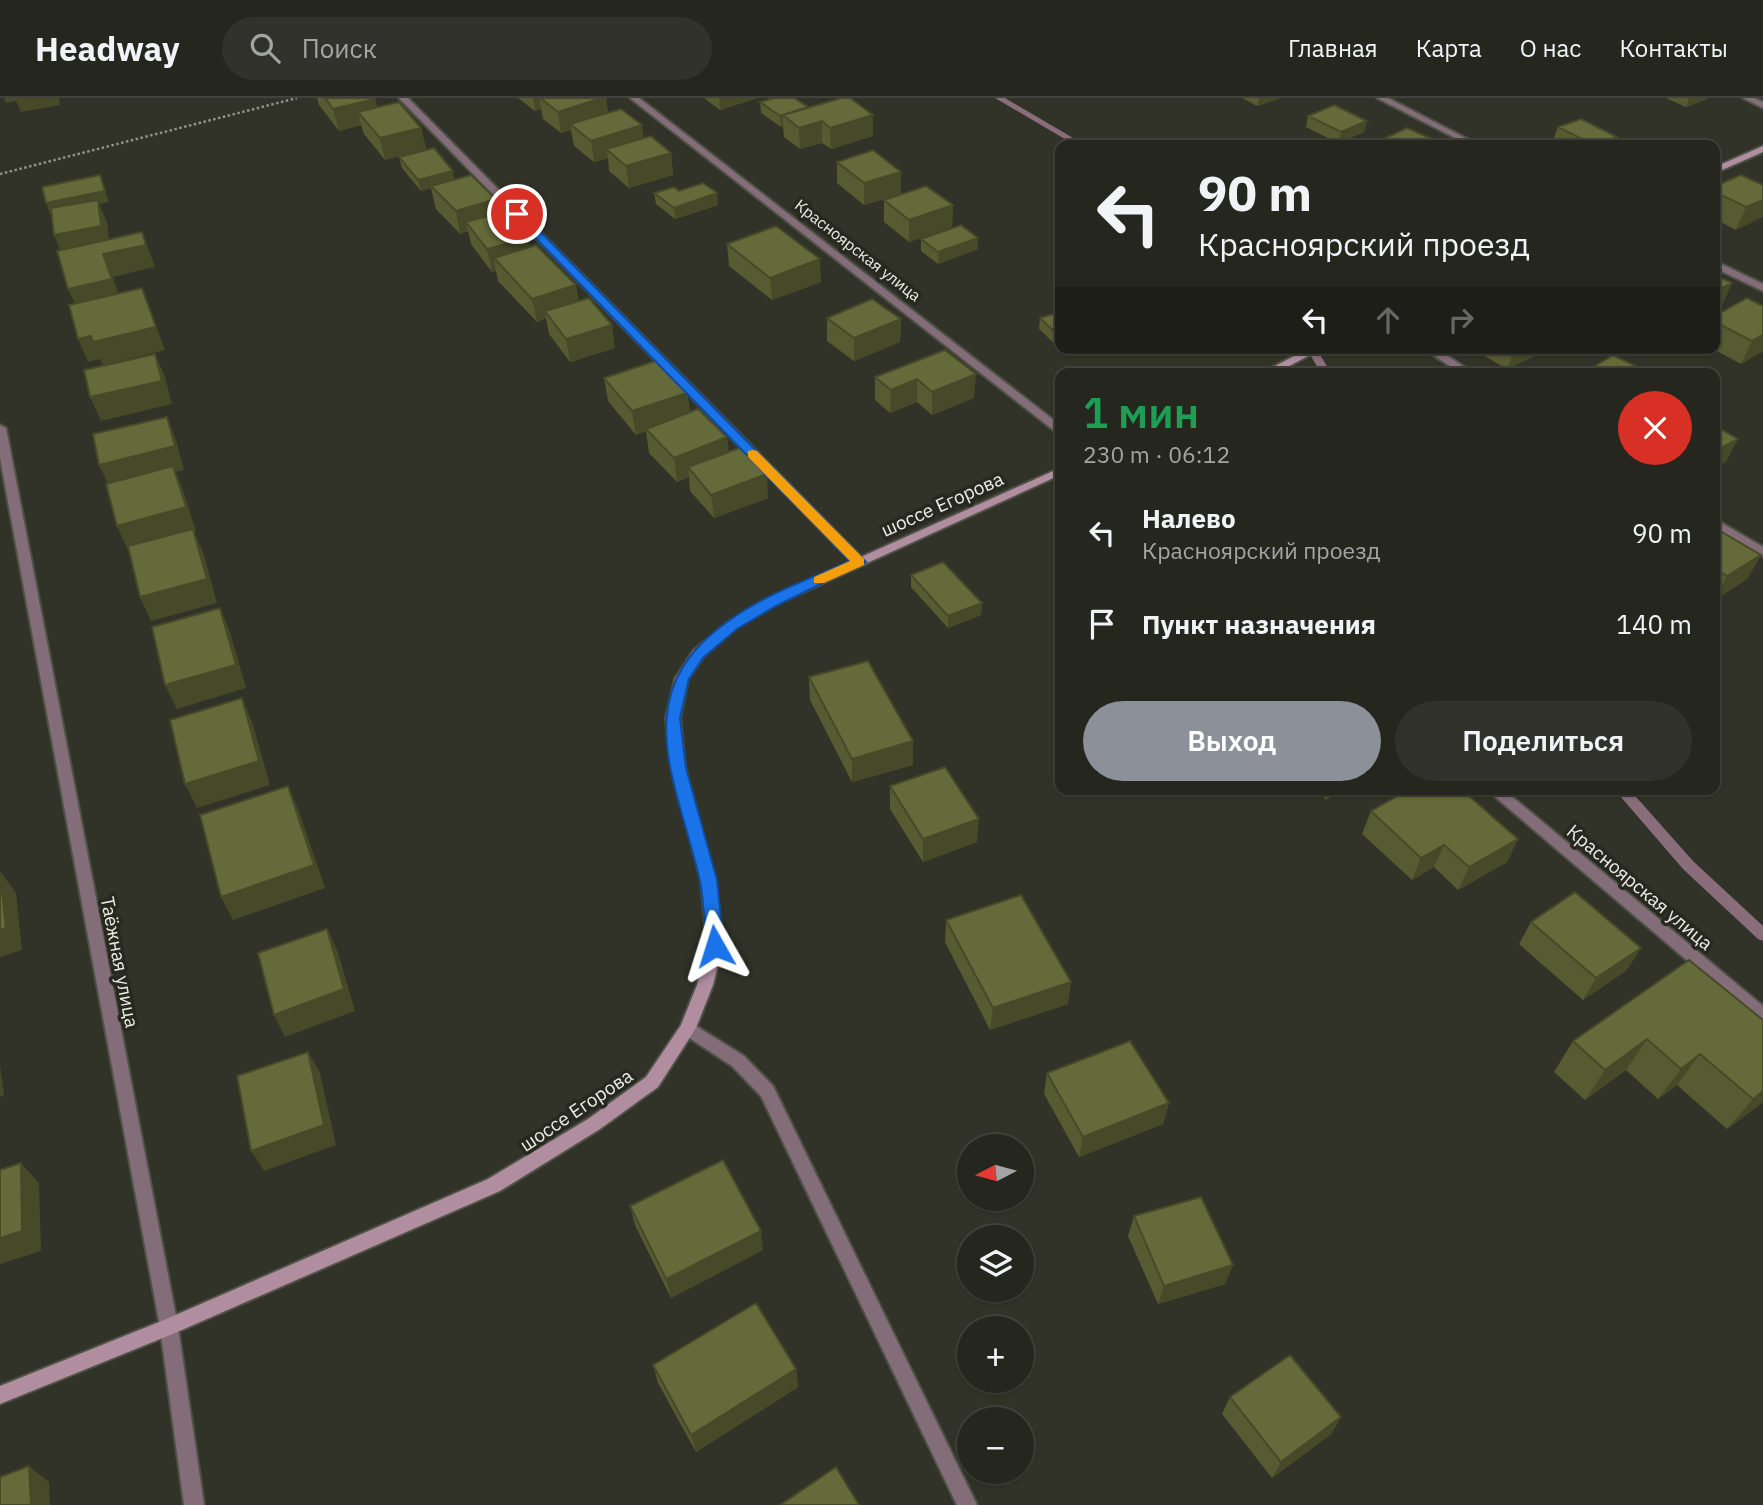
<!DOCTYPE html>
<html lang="ru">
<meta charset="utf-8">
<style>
body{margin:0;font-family:"IBM Plex Sans",sans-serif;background:#31322b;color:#f1f3f6;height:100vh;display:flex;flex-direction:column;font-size:26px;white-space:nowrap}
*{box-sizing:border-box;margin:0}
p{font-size:23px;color:#a3a5a4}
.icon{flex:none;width:38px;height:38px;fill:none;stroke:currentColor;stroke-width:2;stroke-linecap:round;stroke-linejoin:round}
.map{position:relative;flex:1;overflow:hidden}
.panel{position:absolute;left:1055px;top:270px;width:665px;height:427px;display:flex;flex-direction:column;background:#25261e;border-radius:14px;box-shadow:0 2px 5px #0004,0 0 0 2px #42433c}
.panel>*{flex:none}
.guide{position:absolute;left:1055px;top:42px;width:665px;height:214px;border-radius:14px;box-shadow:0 2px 5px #0004,0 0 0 2px #42433c;background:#25261e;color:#f1f3f6;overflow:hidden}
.needle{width:46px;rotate:264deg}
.buttons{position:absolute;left:957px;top:1036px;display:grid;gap:14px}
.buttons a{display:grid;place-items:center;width:77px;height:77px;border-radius:50%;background:#25261e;box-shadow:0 2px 5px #0004,0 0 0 2px #42433c;font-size:35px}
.pin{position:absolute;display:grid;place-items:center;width:60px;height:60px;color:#fff;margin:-30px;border:4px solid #fff;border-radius:50%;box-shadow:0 2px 7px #0007}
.me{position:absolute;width:77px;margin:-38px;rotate:354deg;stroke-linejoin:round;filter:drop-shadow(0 0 5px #0008)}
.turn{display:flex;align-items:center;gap:24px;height:147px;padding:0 28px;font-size:32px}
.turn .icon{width:91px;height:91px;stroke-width:2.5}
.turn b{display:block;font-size:49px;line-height:60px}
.lanes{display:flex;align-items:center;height:66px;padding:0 28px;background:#0003;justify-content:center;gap:35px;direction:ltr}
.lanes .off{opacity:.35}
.round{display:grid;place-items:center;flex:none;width:74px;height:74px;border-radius:37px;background:#31322b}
.headline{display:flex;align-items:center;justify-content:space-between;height:119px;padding:0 28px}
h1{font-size:42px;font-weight:600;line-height:52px;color:#1e9e55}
.button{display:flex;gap:14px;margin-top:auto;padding:14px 28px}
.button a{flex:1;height:80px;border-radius:42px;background:#8c9099;color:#fff;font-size:28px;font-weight:600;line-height:80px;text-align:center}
.button a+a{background:#31322b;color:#f1f3f6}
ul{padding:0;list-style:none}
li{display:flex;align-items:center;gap:21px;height:91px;padding:0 28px}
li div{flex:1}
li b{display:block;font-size:26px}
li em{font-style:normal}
header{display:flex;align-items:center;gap:42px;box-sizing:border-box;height:98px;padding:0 35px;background:#25261e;border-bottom:2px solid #42433c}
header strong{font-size:33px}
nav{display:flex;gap:38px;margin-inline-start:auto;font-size:24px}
.search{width:490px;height:63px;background:#31322b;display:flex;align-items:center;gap:18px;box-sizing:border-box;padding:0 24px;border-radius:38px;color:#a3a5a4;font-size:26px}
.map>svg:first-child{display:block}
</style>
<header>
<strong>Headway</strong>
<div class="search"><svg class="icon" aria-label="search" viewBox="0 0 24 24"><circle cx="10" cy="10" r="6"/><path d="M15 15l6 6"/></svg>Поиск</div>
<nav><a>Главная</a><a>Карта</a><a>О нас</a><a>Контакты</a></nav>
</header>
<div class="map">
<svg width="1763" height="1407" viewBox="0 0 1763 1407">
<rect width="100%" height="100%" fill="#313328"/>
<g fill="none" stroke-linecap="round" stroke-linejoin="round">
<!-- stream -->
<path fill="#8a6d7b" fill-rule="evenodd" d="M995,0h10l80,47h-10z
M1306,250h10l15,25h-10z
M1614,691h15l64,72 70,65v15l-5,-2 -75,-70z"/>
<!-- service casing -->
<g stroke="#4f5146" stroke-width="4">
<path id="service" d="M0,327l6,3 172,899 26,178h-20l-24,-178 -160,-869z"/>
</g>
<!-- minor casing -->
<g stroke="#4f5146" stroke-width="4">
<path id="minor" d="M399,0h9l455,461 2,3 -2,3h-8z
M630,0h9l421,327v8l-4,-1z
M1377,0h11l91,47h-10z
M1743,0h11l9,4v6z
M1715,163l48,23v7l-48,-23z
M1423,250h13l37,25h-13z
M1715,421l48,28v9l-48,-28z
M1486,691h17l260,217v16l-6,-2z
M688,923l56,35 29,30 204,419h-20l-196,-409 -29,-30 -50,-33 -2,-5 2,-5z"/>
</g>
<!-- secondary casing -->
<g stroke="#4f5146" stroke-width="4">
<path id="secondary" d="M1763,48v6l-48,21v-6z
M1309,250h14l-47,25h-14z
M1060,370v7l-285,130 -39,23 -33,29 -15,22 -8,39 5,49 30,113 8,65 -10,40 -17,43 -38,59 -58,42 -100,62 -325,142 -175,71v-18l164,-66 324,-141 100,-60 58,-42 35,-52 16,-40 10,-40 -6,-65 -30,-113 -5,-49 9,-39 18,-28 35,-29 39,-23z"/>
</g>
<!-- path -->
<path stroke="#919289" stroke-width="2.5" stroke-dasharray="2.5 2.5" stroke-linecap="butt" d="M0,76l297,-76"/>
<!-- service -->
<use href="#service" fill="#836d78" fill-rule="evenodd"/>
<!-- minor -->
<use href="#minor" fill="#836d78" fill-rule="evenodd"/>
<!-- secondary -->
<use href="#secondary" fill="#b08e9f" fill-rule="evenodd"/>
</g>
<!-- wall -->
<path fill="#565b31" d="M317,0h57l3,9 44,21 5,21 -41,11 -21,-26 -3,-9 -22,6 -20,-26z
M518,0h88l2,15 36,25 27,15 2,22 -44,13 -20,-17 -1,-13 -14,4 -20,-16 -3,-16 -10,3 -18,-14 -2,-10 -6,2z
M704,0h53l-37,12z
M1242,0h38l-23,8z
M1666,0h41v1l-21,8z
M760,4l48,5 65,29 -42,13 -9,-6 -22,6 -16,-12 -1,-11 -2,1 -20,-14z
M1308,18l59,5 -3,11 -26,11 -32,-16z
M1558,29l59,10 -3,8h-46l-14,-7z
M1379,43l67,4h-68z
M399,59l56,22 41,20 3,14 30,34 47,38 2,16 37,47 -45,14 -21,-28 -3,-16 -9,4 -39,-41 -2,-10 -4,1 -21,-28 -3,-13 -8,3 -24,-25 -5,-21 -10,3 -19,-23z
M837,64l64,10v22l-37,11 -27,-22z
M1763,87l-27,45 -21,-11v-33z
M679,93l39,14 -43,14 -19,-15 -2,-11z
M884,102l69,5 -1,22 -43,15 -25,-20z
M921,141l57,10 -40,15 -17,-13z
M727,146l94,38 -49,18 -43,-34z
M1747,200l16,53 -22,13 -30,-16h4v-32z
M1060,214v36h18l-14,5 -25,-24 1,-11z
M827,220l74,1 -1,23 -46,19 -27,-20z
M1471,250h70l-2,6 -32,15z
M945,252l29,48 -42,17 -15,-13 -27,11 -15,-13v-23z
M604,280l83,15 3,19 39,40 39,46 -54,20 -24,-27 -1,-14 -12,5 -28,-29 -3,-22 -10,4 -28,-34z
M1715,430l46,27 -14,24 -32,21z
M911,477l71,28 -1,12 -33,13 -37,-41z
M809,579l104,64v24l-61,17 -42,-82z
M890,688l87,56 -54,20 -33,-53z
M1315,691h29l-18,11z
M1371,713l147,28 -11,23 -49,28 -24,-23 -22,13 -50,-46z
M946,822l122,84 -78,26 -45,-88z
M1531,824l96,48 -44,30 -64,-56z
M1689,862l74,142 -36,27 -50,-44 -19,14 -32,-29 -41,30 -31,-28 19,-31z
M1047,975l122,30 -6,21 -84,33 -35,-63z
M630,1108l133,44 -92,48 -36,-73z
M1134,1118l99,49 -8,19 -67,20 -30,-68z
M653,1267l143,4 2,18 -102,65 -38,-69z
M1230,1299l111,20 -10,17 -59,44 -50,-64z"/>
<!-- shaded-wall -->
<path fill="#464a28" d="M4,0h55l1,7 -39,7 -5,-11 -10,2z
M533,0h6l2,11 -6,2z
M602,0h4l3,20 -39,6 1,6 -10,3 -3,-21z
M719,0h38l-37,12z
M1259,0h21l-23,8z
M1689,0h18v1l-21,8z
M375,1l5,21 -22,-8 3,13 -22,6 -6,-22z
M873,17v21l-42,13 -1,-21z
M780,18h3v10l-2,1z
M822,23v22l-22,6 -1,-21z
M1367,23l-3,11 -26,11 3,-11z
M642,27l3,21 -39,3 2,9 -14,4 -3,-21z
M421,30l5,21 -41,11 -5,-22z
M1617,39l-3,8h-19z
M671,55l2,22 -44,13 -3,-22z
M453,73l2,11 -24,4v2l-10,3 -3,-11z
M901,74v22l-37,11v-22z
M100,77l9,27 -10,2 8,18 3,26 -47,9 -9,-22 44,-31 -48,10 -4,-11z
M717,95l1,12 -43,14 -1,-11z
M496,101l5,22 -35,1 2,9 -8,3 -4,-23z
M1763,102v17l-27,13 10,-23z
M953,107l-1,22 -43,15v-22z
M142,134l13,35 -42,10 8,25 -42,10 -11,-23 35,-35z
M528,140l4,23 -38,-3 2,13 -4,1 -5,-23z
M978,140v11l-40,15v-12z
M820,161l1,23 -49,18 -2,-22z
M1732,185l-10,23 -7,4v-18z
M576,187l3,22 -34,4 1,7 -9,4 -5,-23z
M142,190l23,62 -62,15 -3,-6 -12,3 -10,-23 13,-3z
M901,221l-1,23 -46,19v-23z
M612,227l3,23 -45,14 -4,-23z
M1763,237v16l-22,13 11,-23z
M1065,250h13l-14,5z
M1515,250h26l-2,6 -32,15z
M155,256l10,23 7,27 -71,17 -11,-24z
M976,276l-2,24 -42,17v-23z
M917,281v23l-27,11 1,-23z
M687,295l3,23 -44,13v2l-10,4 -4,-24z
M167,319l9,23 8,30 -8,2 7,18 13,41 -2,1 9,20 14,51 -66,18 -11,-24 -12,-47 -11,-24 -7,-38 -11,-23z
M727,339l3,23 -42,7 1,10 -12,5 -3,-24z
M1738,341l-12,23 -11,6v-17z
M767,376l1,24 -54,20 -3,-23z
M1761,457l-14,24 -32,21 12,-24z
M982,505l-1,12 -33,13v-12z
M220,510l10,24 16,56 -69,21 -12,-24z
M242,600l10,24 18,63 -73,23 -12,-24z
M913,643v24l-61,17v-23z
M288,688l10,23 27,79 -92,32 -12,-23z
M1330,691h14l-18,11z
M979,721l-2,23 -54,20v-23z
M1518,741l-11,23 -49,28 11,-23z
M1444,747l-10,22 -22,13 9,-22z
M0,773l16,22 6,57 -22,7z
M327,831l11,23 17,59 -70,26 -11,-22z
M1641,850l-14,22 -44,30 13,-22z
M1071,884l-3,22 -78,26 3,-22z
M1647,941l-21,31 -41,30 20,-30z
M308,954l12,21 16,72 -72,26 -13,-20z
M1700,956l-23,31 -19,14 23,-30z
M0,967l4,30 -4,2z
M1763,993v11l-36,27 26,-30z
M1169,1005l-6,21 -84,33 4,-20z
M21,1065l18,20 2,68 -41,13v-26z
M761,1133l2,19 -92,48 -5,-19z
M1233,1167l-8,19 -67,20 6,-18z
M796,1271l2,18 -102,65 -5,-17z
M1341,1319l-10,17 -59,44 9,-16z
M29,1368l20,16 1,23h-19z"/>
<!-- building -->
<path fill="#646a39" stroke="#464a28" stroke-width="2" d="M325,0h49l1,1 -42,10z
M540,0h62l-44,14z
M774,0h20l14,9 -28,9 -20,-14z
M842,0h8l23,17 -43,13 -8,-7 -23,7 -16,-13z
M399,4l22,26 -41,10 -22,-26z
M1334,7l33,16 -26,11 -33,-16z
M621,11l21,16 -51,16 -21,-17z
M1581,21l36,18 -23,8 -36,-18z
M1407,30l39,17h-57l-10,-4z
M651,38l20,17 -45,13 -20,-17z
M434,50l19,23 -35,9 -19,-23z
M873,52l28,22 -37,11 -27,-21z
M100,77l5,16 -59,12 -4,-16z
M471,77l25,24 -40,12 -25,-25z
M1741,77l22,10v15l-17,7 -31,-15v-6z
M703,85l14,10 -43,15 -20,-15 20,-6 5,4z
M926,88l27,19 -44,15 -25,-20z
M98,102l3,26 -47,9 -3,-27z
M506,113l22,27 -41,11 -21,-27z
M961,127l17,13 -40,14 -17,-13z
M776,128l44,33 -50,19 -43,-34z
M142,134l4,13 -43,9 9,25 -44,10 -11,-38z
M536,147l40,40 -44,14 -38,-41z
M1715,177l17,8 -17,9z
M142,190l14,39 -63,15 -2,-6 -13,3 -9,-34z
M589,200l23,27 -46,14 -21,-28z
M1747,200l16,8v29l-11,6 -37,-19v-6z
M872,201l29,20 -47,19 -27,-20z
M1060,214v25l-20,-19z
M945,252l31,24 -44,18 -15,-13 -26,11 -16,-13z
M155,256l7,27 -72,16 -6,-27z
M1613,257l36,18h-65z
M658,262l29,33 -55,18 -28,-33z
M698,311l29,28 -53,21 -28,-29z
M167,319l8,29 -76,19 -6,-31z
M1715,328l23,13 -23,12z
M742,349l25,27 -56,21 -23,-28z
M173,368l13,41 -69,19 -11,-42z
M1715,430l46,27 -34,21 -12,-8z
M193,431l14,50 -67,18 -12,-51z
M943,464l39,41 -34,13 -37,-41z
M220,510l16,57 -71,20 -13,-58z
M868,563l45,80 -61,18 -43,-82z
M242,600l17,63 -74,23 -15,-64z
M945,669l34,52 -56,20 -33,-53z
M288,688l26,79 -93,32 -21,-82z
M1410,691h51l57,50 -49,28 -25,-22 -23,13 -50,-47z
M0,775l6,55 -6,2z
M1575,794l66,56 -45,30 -65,-56z
M1021,797l50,87 -78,26 -47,-88z
M327,831l17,60 -70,26 -16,-62z
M1689,862l74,60v71l-10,8 -53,-45 -19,15 -34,-30 -42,31 -32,-29z
M1130,943l39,62 -86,34 -36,-64z
M308,954l16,73 -73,26 -14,-75z
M723,1062l38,71 -95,48 -36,-73z
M21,1065l1,68 -22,7v-68z
M1201,1099l32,68 -69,21 -30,-70z
M756,1205l40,66 -105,66 -38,-70z
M1290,1257l51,62 -60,45 -51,-65z
M29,1368l2,39h-31v-28z
M836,1369l23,38h-79z"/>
<!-- route -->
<path fill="#1a73e8" stroke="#114b97" stroke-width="2" d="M514,114h7l345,350 -90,44 -39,23 -34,29 -14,21 -9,39 6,50 31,112 7,66 -3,4h-12l-2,-4c-3,-23 -3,-47 -8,-69 -23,-98 -73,-183 28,-255 36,-27 82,-43 123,-61l-336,-345z"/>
<!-- slow -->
<path fill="#f59e0b" d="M753,352l4,1 107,108v6l-40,18h-10v-6l36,-16 -102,-104v-6z"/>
<g text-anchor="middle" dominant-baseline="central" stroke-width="7" stroke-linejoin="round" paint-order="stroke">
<!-- far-street labels -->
<g font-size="16" fill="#ebece5" stroke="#27291e">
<text transform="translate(858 152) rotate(38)">Красноярская улица</text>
</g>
<!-- street labels -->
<g font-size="19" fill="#ebece5" stroke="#27291e">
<text transform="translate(942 406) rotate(-24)">шоссе Егорова</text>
<text transform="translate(1640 789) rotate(40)">Красноярская улица</text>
<text transform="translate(120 864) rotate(79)">Таёжная улица</text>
<text transform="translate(576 1012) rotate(-34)">шоссе Егорова</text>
</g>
</g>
</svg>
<div class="buttons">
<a><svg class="needle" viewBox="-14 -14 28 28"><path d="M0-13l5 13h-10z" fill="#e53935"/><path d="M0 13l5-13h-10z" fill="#a3a5a4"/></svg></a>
<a><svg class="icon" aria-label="layers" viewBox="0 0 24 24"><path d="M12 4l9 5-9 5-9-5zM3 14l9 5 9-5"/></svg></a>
<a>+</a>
<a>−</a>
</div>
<div class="pin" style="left:517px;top:116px;background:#d93025"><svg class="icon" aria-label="arrive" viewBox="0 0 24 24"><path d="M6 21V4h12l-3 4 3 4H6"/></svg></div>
<svg class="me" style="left:715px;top:848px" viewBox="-20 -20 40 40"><path d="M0-17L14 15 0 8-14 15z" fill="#1a73e8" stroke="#fff" stroke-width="4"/></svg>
<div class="guide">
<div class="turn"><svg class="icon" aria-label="left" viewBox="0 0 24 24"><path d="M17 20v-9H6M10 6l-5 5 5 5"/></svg><div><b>90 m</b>Красноярский проезд</div></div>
<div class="lanes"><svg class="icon" aria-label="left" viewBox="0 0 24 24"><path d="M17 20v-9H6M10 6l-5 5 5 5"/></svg><svg class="icon off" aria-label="ahead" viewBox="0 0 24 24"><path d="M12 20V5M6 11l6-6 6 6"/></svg><svg class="icon off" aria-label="right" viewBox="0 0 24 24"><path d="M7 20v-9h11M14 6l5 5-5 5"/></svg></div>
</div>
<section class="panel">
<div class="headline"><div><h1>1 мин</h1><p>230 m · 06:12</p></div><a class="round" style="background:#d93025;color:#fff"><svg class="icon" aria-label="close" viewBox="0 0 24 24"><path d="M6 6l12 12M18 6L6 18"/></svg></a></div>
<ul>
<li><svg class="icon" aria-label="left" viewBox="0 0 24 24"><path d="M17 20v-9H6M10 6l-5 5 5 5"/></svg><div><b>Налево</b><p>Красноярский проезд</p></div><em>90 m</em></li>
<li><svg class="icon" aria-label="arrive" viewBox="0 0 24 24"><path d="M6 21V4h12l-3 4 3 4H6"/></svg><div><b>Пункт назначения</b></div><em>140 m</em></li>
</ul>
<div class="button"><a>Выход</a><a>Поделиться</a></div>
</section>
</div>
